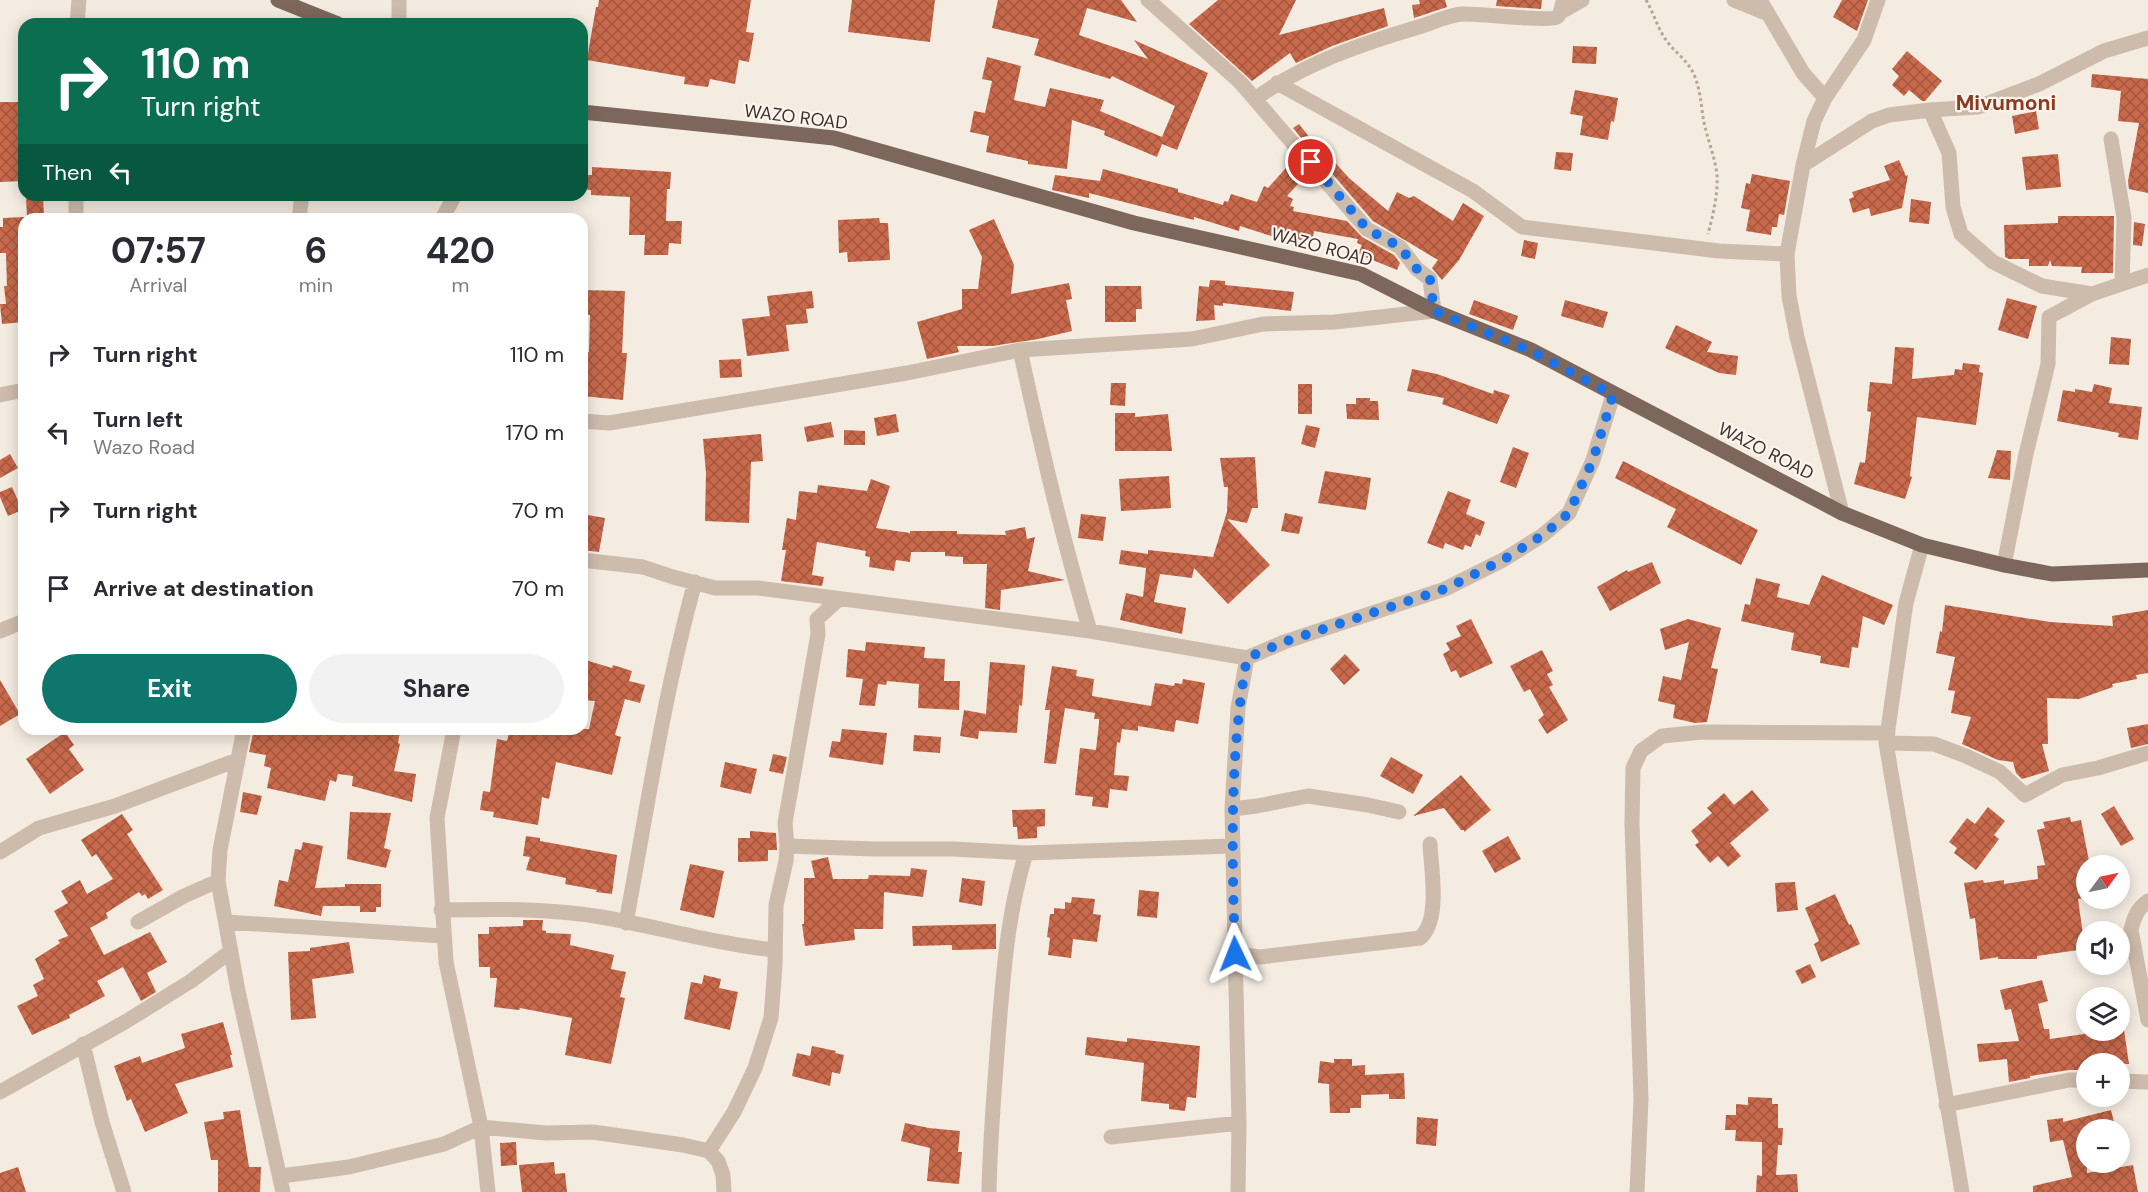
<!DOCTYPE html>
<meta charset="utf-8">
<style>
body{margin:0;font-family:"DM Sans",sans-serif;background:#f2f2f3;color:#2b2b33;height:100vh;display:flex;flex-direction:column;font-size:22px;white-space:nowrap}
*{box-sizing:border-box;margin:0}
p{font-size:20px;color:#7c7c81}
.icon{flex:none;width:33px;height:33px;fill:none;stroke:currentColor;stroke-width:2;stroke-linecap:round;stroke-linejoin:round}
.map{position:relative;flex:1;overflow:hidden}
.details{position:absolute;left:18px;top:213px;width:570px;height:522px;display:flex;flex-direction:column;background:#fff;border-radius:18px;box-shadow:0 3px 15px #0003}
.details>*{flex:none}
.hud{position:absolute;left:18px;top:18px;width:570px;height:183px;border-radius:18px;box-shadow:0 3px 15px #0003;background:#0b6e4f;color:#fff;overflow:hidden}
.needle{width:39px;rotate:57deg}
.tools{position:absolute;left:2076px;top:855px;display:grid;gap:12px}
.tools a{display:grid;place-items:center;width:54px;height:54px;border-radius:50%;background:#fff;box-shadow:0 3px 15px #0003;font-size:30px}
.pin{position:absolute;display:grid;place-items:center;width:51px;height:51px;color:#fff;margin:-26px;border:3px solid #fff;border-radius:50%;box-shadow:0 2px 6px #0007}
.me{position:absolute;width:66px;margin:-33px;rotate:358deg;stroke-linejoin:round;filter:drop-shadow(0 0 4px #0008)}
.turn{display:flex;align-items:center;gap:21px;height:126px;padding:0 24px;font-size:27px}
.turn .icon{width:78px;height:78px;stroke-width:2.5}
.turn b{display:block;font-size:42px;line-height:51px}
.then{display:flex;align-items:center;height:57px;padding:0 24px;background:#0003;gap:12px;font-size:22px}
.eta{display:flex;justify-content:space-evenly;align-items:center;height:102px;text-align:center}
.eta b{font-size:36px;font-weight:700;line-height:42px}
.button{display:flex;gap:12px;margin-top:auto;padding:12px 24px}
.button a{flex:1;height:69px;border-radius:36px;background:#0f766e;color:#fff;font-size:24px;font-weight:700;line-height:69px;text-align:center}
.button a+a{background:#f2f2f3;color:#2b2b33}
ul{padding:0;list-style:none}
li{display:flex;align-items:center;gap:18px;height:78px;padding:0 24px}
li div{flex:1}
li b{display:block;font-size:22px}
li em{font-style:normal}
.map>svg:first-child{display:block}
</style>
<div class="map">
<svg width="2148" height="1192" viewBox="0 0 2148 1192">
<defs>
<pattern id="building-cross-hatch" width="8" height="8" patternUnits="userSpaceOnUse" patternTransform="scale(1.5)"><rect width="8" height="8" fill="#c8694b"/><path d="M0 0l8 8M0 8l8-8" fill="none" stroke="#a4573f"/></pattern>
</defs>
<rect width="100%" height="100%" fill="#f4ebe1"/>
<!-- building -->
<path fill="url(#building-cross-hatch)" d="M599,0h152l-5,32 8,1 -5,29 -10,-2 -4,24 -25,-5 -2,8 -24,-3 1,-7 -98,-17 9,-53h2z
M852,0h83l-5,42 -82,-10z
M998,0h123l16,22 -50,-14 -8,27 69,24 -14,-19 74,33 -31,77 -15,-6 -5,13 -53,-22 1,-4 -33,-11 -5,49 -39,-5v-3l-42,-9 3,-16 -19,-4 4,-21 11,2 7,-32 -10,-2 5,-22 34,9 -7,34 31,7 5,-19 54,12 -4,11 62,26 13,-31 -63,-30 -2,3 -76,-24 5,-16 -47,-11z
M1218,0h78l-17,35 105,-27 4,18 -56,20 -36,17 -6,-10 -38,28 -63,-57z
M1419,0h26l2,7 -33,11 -2,-13 8,-1z
M1497,0h45l-1,9 -45,-3z
M1842,0h26l-11,31 -24,-14z
M1573,46l24,1 -1,17 -24,-1z
M1907,51l35,30 -17,20h-3l-13,-11 -5,6 -12,-11 7,-9 -7,-7z
M2092,74l56,5v114l-19,-4 -1,-8 11,-58 -21,-2 3,-30 -30,-4z
M1575,90l43,8 -4,24 -3,-1 -3,19 -28,-5 3,-19 -13,-2z
M0,102h19v37h5v42l-24,1z
M2036,111l3,18 -24,5 -3,-18z
M1299,124l25,32 -4,4 -27,-32z
M1556,152l17,1 -2,18 -17,-2z
M2058,154l3,33 -35,3 -4,-33z
M1330,157l19,21 39,33 9,-19 12,6 5,-2 39,25 10,-18 21,13 -25,44 -17,20 -10,-12 6,-8 -65,-39 -50,-58z
M1294,159l13,15 -20,22 6,3 -3,7 4,1 -1,4 54,10 15,16 32,18 6,8 -3,7 -39,-16 4,-9 -5,-2 1,-4 -44,-8 -2,11 -27,-5 -1,3 -44,-14 -1,5 -45,-14v3l-105,-27v5l-37,-8 3,-15 45,6 3,-12 75,20v3l45,13 1,-4 4,1 3,-8 26,8 7,-16 4,2z
M1899,160l7,16 2,-1 -6,33 -31,8 -2,-8 -16,5 -4,-14 5,-2 -2,-5 38,-12 -6,-14z
M592,167l79,5 -1,17h-3l-1,32h16l-1,23 -12,-1 -1,12h-24l1,-20h-16l1,-38 -39,-2v-5l-9,-1v-14h10z
M1752,174l38,7 -6,34 -5,-1 -2,13h-5l-1,8 -25,-4 4,-21 -9,-2 5,-25 4,1z
M26,195h17l1,24h-17z
M1911,199l20,3 -2,22 -20,-2z
M2058,216h56l-1,57h-32l1,-6 -30,-1 -2,-6 -2,6h-19v-7h-20l-4,-2 -1,-32 54,-2z
M24,217v43h-3l3,62 -22,2 -2,-20h6l-2,-18h3l-1,-33h-6v-26h3v-9z
M879,218l1,5h8l2,37 -42,2 -1,-10 -8,1 -1,-33z
M994,219l20,46 -3,29 58,-11 3,16 -6,1 6,31 -34,8 -45,7h-36l2,6 -32,7 -10,-37 45,-13v-20h16l4,-32 -13,-27z
M2134,222l11,2 -3,22 -9,-1z
M1524,240l14,3 -3,16 -14,-3z
M1210,280l15,1v4l69,7 -3,19 -68,-8v3l-9,-1 1,15 -19,1 3,-35 10,1z
M1105,286h36l1,23h-6v13h-31z
M582,290l43,1 -3,62h5l-4,47 -41,-4v-45l7,1 1,-37 -8,-1z
M812,291l2,17 -8,1 2,14 -22,2 3,26 -42,5 -5,-37 28,-3 -3,-20z
M2007,298l30,8 -9,33 -30,-9z
M1474,300l44,16 -5,14 -44,-16z
M1565,300l43,12 -5,16 -42,-12z
M1676,325l36,17 -5,10 31,4 -2,19 -17,-2 -54,-25z
M2111,337l20,2 -2,26 -20,-1z
M1895,347l19,1 -2,31 42,-4 1,-6 7,1 1,-7 17,2 -1,7 4,1 -7,52 -59,-8 -7,59 2,1 -7,22 -51,-15 6,-22 5,1 6,-51 -4,-1 3,-29 22,2z
M741,359l1,18 -22,1 -1,-18z
M1412,369l25,5 56,20 1,-4 16,5 -13,29 -55,-20 2,-6 -37,-7z
M1111,383h15l-1,23 -15,-1z
M1298,384h14v30h-14z
M2094,384l18,4 -3,15 33,4 -4,33 -20,-3 1,-4 -62,-12 6,-31 12,2v-3l17,3z
M1356,398h14v3h8l1,19 -32,-1 -1,-15h10z
M1115,413h20v4l33,-3 4,37h-57z
M896,414l3,18 -22,4 -3,-18z
M831,422l3,15 -27,5 -3,-15z
M1306,425l14,3 -5,20 -14,-4z
M844,430l21,1v14h-21z
M761,434l2,27 -12,1 -2,61 -44,-2 1,-48 -3,-34z
M1513,447l16,6 -13,35 -16,-6z
M1997,450l14,1 -1,29 -22,-2z
M10,454l8,14 -18,10v-18z
M1255,457l3,51h-6l-5,15 -20,-4 43,46 -42,39 -34,-36 -2,10 -32,-4 -6,28 32,6 -4,26 -62,-14 6,-27 17,4 3,-29 -27,-4 2,-14 27,4v-4l65,7 14,-45 1,-25h-4l-4,-29z
M1623,461l135,69 -17,35 -74,-38 9,-18 -61,-31z
M1325,471l46,7 -5,32 -48,-7z
M1169,476l2,32 -50,3 -2,-32z
M871,479l19,7 -14,42 34,5v-2h47v3l49,1 -1,-4 20,-4 2,12 8,-2 -7,34 37,9 -64,10 -1,20 -15,-2 2,-44h-24v-7l-18,-1v-4h-34l-1,10 -14,-2 -2,11 -25,-4 1,-10 -5,-1 1,-5 -49,-9 -5,33 12,2 -2,9 -41,-5 5,-31h-4l5,-32 9,2 3,-29 18,2 1,-8 49,6z
M12,487l10,23 -14,6 -8,-19v-5z
M1448,491l23,9 -5,14 19,8 -5,14 -4,-2 -5,13 -6,-2 -2,5 -18,-7 -2,6 -16,-6z
M1285,513l18,4 -4,17 -18,-3z
M582,514l23,4 -6,34 -17,-2z
M1081,514l25,3 -3,24 -25,-3z
M1652,562l9,21 -51,28 -13,-24 30,-17 1,2z
M1822,575l71,30 -9,20 -21,-9 -5,32 -6,-1 -3,21 -29,-5 1,-7 -30,-6 3,-17 -53,-12 4,-17 5,1 6,-27 24,6 -3,13 32,8z
M1945,605l105,17 63,4 -1,-10 36,-6v63l-12,2 1,4 -25,5 1,3 -34,12 -32,-1 1,46h-6l7,27 -27,8 -6,-6 -3,-11 -15,-2 -36,-16 9,-27 -20,-4 4,-22 -7,-1 7,-33 -19,-4 4,-22 2,1z
M1471,619l22,44 -33,15 -4,-8 -5,2 -8,-18 7,-4 -4,-7 15,-7 -5,-10z
M1688,619l33,9 -10,40 7,1 -11,53 -12,1 -22,-5 2,-13 -17,-4 5,-25 18,4 8,-38 -24,8 -5,-21z
M866,642l59,5 -1,11 21,1 -1,22h16l-1,29 -41,-2 1,-24 -32,-3 -1,4 -8,-1 -3,22 -16,-1 4,-26 -17,-2 2,-28 17,2z
M1542,650l11,21 -6,3 6,11 -4,2 19,33 -21,14 -9,-14 6,-5 -14,-26 -6,3 -14,-26z
M1345,654l15,16 -16,15 -14,-16z
M582,659l30,9 1,-3 19,6 -3,10 16,4 -5,18 -15,-4 -10,36 6,2 -9,38 -56,-13 -7,37 -7,-2 -4,28 -45,-8 1,-5 -14,-2 3,-19 7,1 7,-53 10,2 3,-12h79l6,-28 -13,-1z
M990,662l35,3 -3,41 -3,-1 -2,28 -38,-2 -1,8 -18,-3 4,-26 22,4z
M1052,666l25,4 -1,6 18,3 -2,17 59,10 4,-23 19,3 1,-3 7,1 1,-5 22,4 -7,41 -22,-4 -2,12 -36,-6v5l-16,-2 -2,14 -3,-1 -3,33 15,1 -2,15 -17,-2 -2,19 -16,-2 1,-9 -18,-2 5,-47 16,2 3,-27v-4h-5l1,-6 -30,-5 -9,56 -12,-1 6,-53h-5z
M0,680l20,34 -20,12z
M2148,724v20l-17,4 -4,-20z
M254,729h88l24,6 1,-5 8,2v-3l25,2 -2,12 2,1 -6,27 22,3 -4,28 -60,-16 1,-10 -15,-2 -2,8 -6,-2 -5,21 -58,-13 4,-20 -7,-2 2,-11 -17,-3z
M842,729l45,4 -4,32 -54,-8 3,-16 8,1z
M65,732l9,13 -5,4 15,21 -34,24 -24,-35z
M914,735l27,2 -1,16 -27,-2z
M773,754l14,3 -4,17 -14,-3z
M1391,757l32,18 -10,19 -33,-18z
M725,762l32,7 -6,25 -31,-7z
M1461,775l30,35 -27,22v-2h-3l-17,-22 -31,8z
M1752,790l17,20 -39,33 11,13 -13,11 -10,-11 -8,7 -15,-18 4,-3 -8,-11 21,-18 -5,-5 17,-15 10,12z
M243,792l19,4 -5,19 -17,-3z
M2114,806l20,33 -13,7 -20,-32z
M1988,807l17,14 -11,14 5,4 -23,31 -22,-17 3,-5 -8,-6 18,-24 8,6z
M1045,809v17l-8,1v11l-19,1 -1,-12h-4l-1,-17z
M350,812l41,1 -7,35 7,2 -5,18 -39,-9z
M122,814l11,16 -6,4 36,56 -15,9 -3,-5 -3,2 -3,-4 -33,21 2,5 -18,10 14,27 46,-23 17,30 -20,11 9,19 -15,9 -18,-34 -26,14 8,15 -36,19 1,3 -38,17 -15,-29 21,-10 -5,-11 11,-6 -9,-20 25,-16 -2,-3 10,-4 -14,-25 14,-8 -7,-12 19,-11 7,14 26,-15 -17,-25 -4,3 -11,-17z
M2070,817l1,5 10,-2 9,46h-9l4,32 -7,1 7,50 -48,7v3h-39v-2l-18,3 -5,-42 -5,1 -6,-36 19,-3 1,3 20,-3v4l34,-5 -1,-13 8,-1 -8,-35 8,-2 -2,-6z
M750,831l26,2 1,17h-9v11l-30,1v-24h12z
M526,836l14,2v3l77,14 -5,39 -16,-2 1,-2 -32,-6 1,-6 -40,-8 4,-13 -7,-1z
M1508,836l13,23 -26,14 -13,-22z
M303,842l20,4 -8,42 30,-1v-3h36v23h-5v5h-16v-6h-37l-2,10 -47,-10 5,-26 9,2 7,-33 6,1z
M828,857l5,22h35l1,-4 41,1 1,-8 16,2 -4,27 -39,-5 -1,37h-29l1,11 -50,6 -3,-22h2v-46h11l-4,-17z
M690,864l34,7 -10,47 -34,-8z
M962,878l23,3 -3,25 -23,-4z
M1795,882l3,28 -21,2 -2,-29z
M1139,890l20,2 -2,26 -20,-2z
M1835,894l14,31 2,-1 9,20 -39,18 -7,-18 5,-3 -14,-33z
M1072,897l23,2 -2,15 8,1 -4,27 -24,-3 -2,19 -23,-3 2,-17 -3,-1 3,-23h4v-6l11,1v-7l6,1z
M523,920h20l-1,10 4,1v2l25,1 -1,11 44,10 -3,14 15,3 -6,25 5,1 -14,66 -46,-9 7,-37 -52,-10 -1,2 -25,-3 3,-29h-7v-11h-11l-1,-33h11v-7l34,-1z
M996,924v25l-44,1v-5l-39,1 -1,-20z
M349,942l5,31 -42,6 4,39 -25,2 -3,-68 22,-1v-3z
M1810,964l6,13 -14,7 -7,-13z
M704,975l17,4 -2,9 19,4 -8,38 -46,-11 7,-37 11,2z
M2042,980l6,21 -10,3 6,25h5l1,10 34,-5v-4h40l5,34h-43v6h-17l-39,6v2l-21,4 -2,-23 -28,3 -2,-18 42,-3 -8,-32 -6,1 -5,-20z
M223,1022l9,33h-2l3,12 -58,17 13,29 -43,19 -14,-33 -4,2 -13,-35 26,-10 2,7 43,-15 -4,-14z
M1087,1037l40,5v-4l73,8 -4,52 -9,-1 -2,14 -16,-2v-5l-28,-3 3,-38 -59,-8z
M812,1046l24,5 -1,2 9,2 -4,19 -8,-2 -2,14 -38,-10 5,-23 13,3z
M1334,1059h18v7l13,-1v10l39,-2 1,26h-16v-5l-28,1v13h-11v5h-20l-1,-29 -11,-1 2,-22 14,2z
M1748,1097l24,1v6h6v24h5l-1,17h-4l-2,30 21,-1 1,18h-42l1,-17 5,1v-34l-27,-1 1,-11h-11l1,-15h10v-11l12,1z
M240,1110l9,57h12l-1,25h-42v-32h-7l-7,-38 20,-3 -1,-7z
M2111,1110l5,20h-30l1,43 46,-8 5,27h-105v-6l39,-9 -9,-37 -13,2 -3,-22 16,-2v4z
M1417,1117l21,2 -2,27 -20,-2z
M905,1123l24,5 31,3 -2,21h4l-3,32 -32,-3 3,-33 -29,-7z
M516,1142l1,23 -16,1 -1,-23z
M554,1162l1,12 10,-1 2,19h-45l-3,-27z
M18,1167l8,25h-26v-19z"/>
<g fill="none" stroke-linecap="round" stroke-linejoin="round">
<!-- path -->
<path stroke="#b9a596" stroke-width="3" stroke-dasharray="3 3" stroke-linecap="butt" d="M1646,0c7,12 11,26 18,37 9,15 25,23 31,40 5,13 6,26 8,40 3,19 12,39 14,58 1,20 -4,40 -9,59"/>
<!-- minor -->
<path stroke="#cdbbac" stroke-width="15" d="M399,0v24
M1734,0l32,13
M1760,0l43,73 22,25
M1561,12l21,-12
M77,24l2,-24
M1277,83l196,108 49,36 197,24 68,3
M1255,99c49,-36 109,-56 167,-73 13,-4 26,-11 40,-12 16,-1 87,8 95,3 5,-4 4,-12 7,-17
M1930,110l19,43 4,54 8,27 32,28 49,24 50,8
M2111,139l13,79 -2,65
M1803,165l69,-44 17,-6 41,-5 48,-3 61,-23 65,-33 44,-13
M76,219v-24
M299,219l3,-24
M442,219l13,-24
M1020,350c21,95 42,188 70,281
M0,395l24,-5
M582,421l27,2 298,-50 113,-23 172,-11 71,-15 72,-2 99,-11 -4,-32 -13,-10 -17,-22 -33,-18 -127,-147 -92,-82
M1842,513l-45,-176 -8,-41 -2,-42 16,-89 11,-44 11,-23 39,-58 14,-40
M1922,545l-16,58 -20,140 76,449
M582,560l61,7 30,10 42,11h43l332,43 157,27
M2004,565l22,-111 22,-90 1,-47 43,-23 56,-19
M839,599l-22,20 1,15 -33,189 2,23 88,3h78l73,4 206,-7
M0,631l24,-10
M244,729l-24,121 -2,31 20,110 45,201
M454,729l-17,89 9,144 35,165 7,65
M1886,743l48,1 32,12 34,16 25,23 37,-20 36,-7 50,-15
M1232,809l25,-3 51,-10 60,9 31,7
M0,852l39,-24 76,-22 122,-46
M2148,901c-11,8 -14,16 -17,29l17,90
M441,910c53,-1 107,-2 160,7 58,10 115,27 174,33
M138,922l46,-26 34,-15
M226,922l217,14
M626,923c21,-114 38,-229 69,-341
M1235,954l25,3 160,-19c21,-18 11,-69 10,-94
M83,1044l19,78 22,70
M2120,1081l28,1
M0,1092l125,-70 66,-41 40,-30
M1946,1105l123,-25h17
M1111,1137l128,-14
M709,1151l25,-39 21,-44 16,-50 4,-53 1,-60 10,-44 1,-15
M281,1176l68,-9 95,-23 37,-17 65,6 47,-1 90,13 26,6 9,10 5,14 1,17
M989,1192c1,-56 6,-110 10,-166 5,-60 9,-114 27,-173
M1238,1192l1,-69 -7,-314 6,-101 9,-50 37,-16 161,-53 58,-29 40,-25 26,-22 24,-53 20,-65
M1637,1192l4,-93 -9,-276 1,-55 8,-17 21,-15 41,-4 185,1"/>
<!-- major -->
<path stroke="#7d675c" stroke-width="15" d="M278,0l60,24
M582,112l252,26 300,85 227,51 73,37 97,39 311,163 80,32 82,20 48,9 96,-4"/>
</g>
<g fill="none" stroke-linecap="round" stroke-linejoin="round">
<!-- route -->
<path stroke="#1a73e8" stroke-width="10" stroke-dasharray="0 18" d="M1235,954c-3,-100 -6,-197 12,-296l37,-16 161,-53 58,-29 40,-25 26,-22 24,-53 20,-65 -82,-44 -97,-40 -4,-32 -13,-10 -17,-22 -33,-18 -56,-67"/>
</g>
<g text-anchor="middle" dominant-baseline="central" stroke-width="4.5" stroke-linejoin="round" paint-order="stroke">
<!-- street labels -->
<g font-size="18" fill="#3b302b" stroke="#fbf5ee">
<text transform="translate(796 117) rotate(7)">WAZO ROAD</text>
<text transform="translate(1322 247) rotate(15)">WAZO ROAD</text>
<text transform="translate(1766 451) rotate(27)">WAZO ROAD</text>
</g>
<!-- quarter labels -->
<g font-size="21" font-weight="bold" fill="#8c3b22" stroke="#fbf5ee">
<text x="2006" y="103">Mivumoni</text>
</g>
</g>
</svg>
<div class="tools">
<a><svg class="needle" viewBox="-14 -14 28 28"><path d="M0-13l5 13h-10z" fill="#e53935"/><path d="M0 13l5-13h-10z" fill="#7c7c81"/></svg></a>
<a><svg class="icon" aria-label="sound" viewBox="0 0 24 24"><path d="M4 9h4l5-4v14l-5-4H4zM17 9q2 3 0 6"/></svg></a>
<a><svg class="icon" aria-label="layers" viewBox="0 0 24 24"><path d="M12 4l9 5-9 5-9-5zM3 14l9 5 9-5"/></svg></a>
<a>+</a>
<a>−</a>
</div>
<div class="pin" style="left:1311px;top:162px;background:#d93025"><svg class="icon" aria-label="arrive" viewBox="0 0 24 24"><path d="M6 21V4h12l-3 4 3 4H6"/></svg></div>
<svg class="me" style="left:1235px;top:954px" viewBox="-20 -20 40 40"><path d="M0-17L14 15 0 8-14 15z" fill="#1a73e8" stroke="#fff" stroke-width="4"/></svg>
<div class="hud">
<div class="turn"><svg class="icon" aria-label="right" viewBox="0 0 24 24"><path d="M7 20v-9h11M14 6l5 5-5 5"/></svg><div><b>110 m</b>Turn right</div></div>
<div class="then">Then<svg class="icon" aria-label="left" viewBox="0 0 24 24"><path d="M17 20v-9H6M10 6l-5 5 5 5"/></svg></div>
</div>
<section class="details">
<div class="eta">
<div><b>07:57</b><p>Arrival</p></div>
<div><b>6</b><p>min</p></div>
<div><b>420</b><p>m</p></div>
</div>
<ul>
<li><svg class="icon" aria-label="right" viewBox="0 0 24 24"><path d="M7 20v-9h11M14 6l5 5-5 5"/></svg><div><b>Turn right</b></div><em>110 m</em></li>
<li><svg class="icon" aria-label="left" viewBox="0 0 24 24"><path d="M17 20v-9H6M10 6l-5 5 5 5"/></svg><div><b>Turn left</b><p>Wazo Road</p></div><em>170 m</em></li>
<li><svg class="icon" aria-label="right" viewBox="0 0 24 24"><path d="M7 20v-9h11M14 6l5 5-5 5"/></svg><div><b>Turn right</b></div><em>70 m</em></li>
<li><svg class="icon" aria-label="arrive" viewBox="0 0 24 24"><path d="M6 21V4h12l-3 4 3 4H6"/></svg><div><b>Arrive at destination</b></div><em>70 m</em></li>
</ul>
<div class="button"><a>Exit</a><a>Share</a></div>
</section>
</div>
